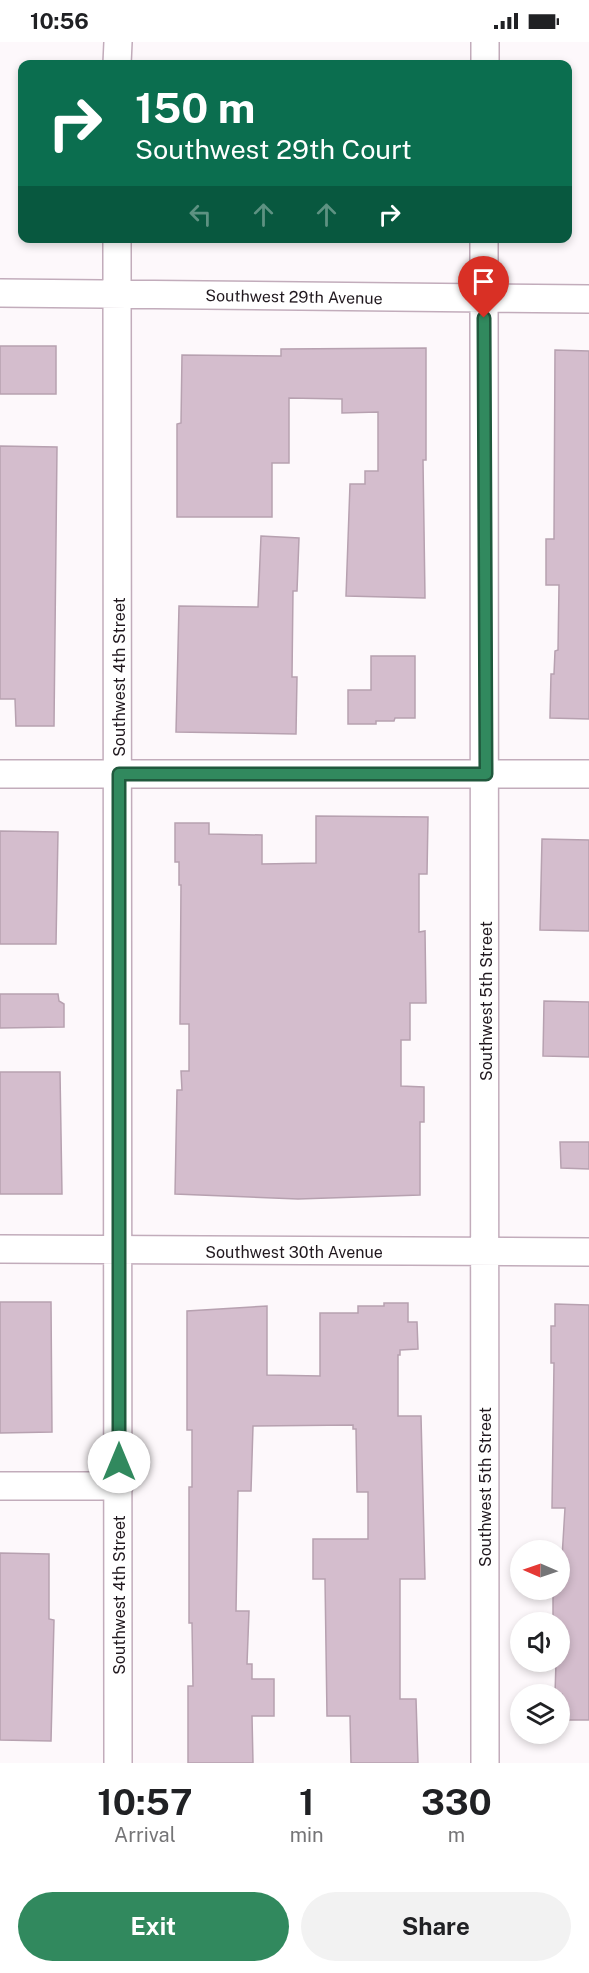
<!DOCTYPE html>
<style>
body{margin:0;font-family:"Public Sans",sans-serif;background:#f2f2f2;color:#202124;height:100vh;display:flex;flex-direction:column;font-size:22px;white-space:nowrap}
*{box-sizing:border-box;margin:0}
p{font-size:20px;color:#757577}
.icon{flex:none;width:33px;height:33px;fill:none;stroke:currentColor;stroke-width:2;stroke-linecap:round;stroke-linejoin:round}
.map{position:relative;height:1721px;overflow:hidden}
.details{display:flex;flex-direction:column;background:#fff;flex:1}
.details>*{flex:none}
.top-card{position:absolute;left:18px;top:18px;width:554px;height:183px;border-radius:12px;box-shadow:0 3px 9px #0003;background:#0b6e4f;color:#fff;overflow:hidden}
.needle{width:39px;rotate:272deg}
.buttons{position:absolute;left:510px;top:1498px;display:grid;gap:12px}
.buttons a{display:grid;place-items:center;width:60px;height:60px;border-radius:50%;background:#fff;box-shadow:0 3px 9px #0003;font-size:30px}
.pin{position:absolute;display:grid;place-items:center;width:51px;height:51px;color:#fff;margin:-62px -26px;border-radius:50% 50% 50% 0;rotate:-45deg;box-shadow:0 0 6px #0007}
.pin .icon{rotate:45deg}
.me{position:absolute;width:66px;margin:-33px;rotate:0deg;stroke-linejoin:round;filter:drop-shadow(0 0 4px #0008)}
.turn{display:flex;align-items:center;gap:21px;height:126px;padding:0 18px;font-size:27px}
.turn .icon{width:78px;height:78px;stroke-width:2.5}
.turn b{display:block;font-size:42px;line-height:51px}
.lanes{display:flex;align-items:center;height:57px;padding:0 18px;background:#0003;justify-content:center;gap:30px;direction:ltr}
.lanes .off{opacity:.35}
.eta{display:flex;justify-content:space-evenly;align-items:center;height:102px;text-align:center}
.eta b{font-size:36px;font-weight:700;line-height:42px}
.cta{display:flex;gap:12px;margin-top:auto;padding:12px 18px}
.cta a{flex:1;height:69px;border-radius:36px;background:#31895e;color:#fff;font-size:24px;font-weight:700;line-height:69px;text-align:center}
.cta a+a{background:#f2f2f2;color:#202124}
.status{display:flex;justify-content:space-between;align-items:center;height:42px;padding:0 30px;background:#fff;direction:ltr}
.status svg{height:16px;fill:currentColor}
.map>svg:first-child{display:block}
</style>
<div class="status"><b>10:56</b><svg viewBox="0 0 49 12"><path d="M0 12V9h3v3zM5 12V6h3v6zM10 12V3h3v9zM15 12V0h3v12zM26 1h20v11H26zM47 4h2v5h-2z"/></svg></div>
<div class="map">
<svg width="589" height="1721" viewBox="0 0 589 1721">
<rect width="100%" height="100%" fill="#fdf8fb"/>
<!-- building -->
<path fill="#d4bdcd" stroke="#b7a1b0" stroke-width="1.5" d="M0,304h56v48h-56z
M426,306v112h-3l2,138 -79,-2 4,-112h15v-13h13v-59l-36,1v-14l-53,-1v65h-17v54h-95v-93l4,-1 1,-68 99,1v-7z
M555,308l34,1v368l-39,-1 1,-44h3l1,-23 3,-1 1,-65h-13v-46h8z
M0,404l57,1 -3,279h-38l-1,-27h-15z
M261,494l38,2 -2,53h-4l-1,86h5l-1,57 -120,-2 3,-126 79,1z
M371,614h44v62h-20l-1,3h-18v3h-28v-34h23z
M316,774l112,1 -1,57h-8v58l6,-1 1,72h-16v37h-9v46l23,1v35h-4v73l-122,4 -123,-5 2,-104h5l-1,-19h8v-47h-9l1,-139h-2v-23h-4v-39h34v11l53,1v29l54,-1z
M0,789l58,1 -2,112h-56z
M542,797l47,1v91l-49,-1z
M0,952h58l1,7 5,3v23l-64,1z
M544,959l45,1v55l-46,-1z
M0,1030h60l2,122h-62z
M560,1100h29v27l-28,-1z
M0,1260h51l1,130 -52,1z
M384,1261h24v19h9l1,27 -18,1v5h-2v61h23l4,163h-25v120h16l2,64h-67l-1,-47h-23l-2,-137h-12v-40h55v-47h-11l-1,-63h-3v-4l-100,1 -2,65h-13l-2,120h13l-2,53h5v15h22v37h-22l1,47h-65v-77h5l-1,-63h-3v-136h3v-57h-5v-119l80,-5v69l53,1v-63h38v-7h26z
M555,1262l34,1v415h-28l1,-26h-7l1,-32h4v-39h-7v-32h7l5,-83h-13l2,-145h-3v-37h4z
M0,1511l49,1v65l5,1 -3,121 -51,-1z"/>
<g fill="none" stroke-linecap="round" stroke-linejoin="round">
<!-- street casing -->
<g stroke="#c2acbb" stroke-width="30">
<path id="street" d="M117,22l1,-22
M485,22v-22
M117,196l1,1525
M484,196l1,1525
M0,251l589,6
M0,732h589
M0,1207l589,3
M0,1444h119"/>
</g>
<!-- street -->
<use href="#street" stroke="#fff" stroke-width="27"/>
</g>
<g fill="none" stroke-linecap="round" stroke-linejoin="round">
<!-- route casing -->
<g stroke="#20593d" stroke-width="15">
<path id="route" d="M119,1420v-688h367l-2,-456"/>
</g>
<!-- route -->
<use href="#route" stroke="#31895e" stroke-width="10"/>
</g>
<g text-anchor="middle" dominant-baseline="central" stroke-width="4.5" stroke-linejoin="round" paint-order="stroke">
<!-- street labels -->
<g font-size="16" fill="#20181e" stroke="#fff">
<text transform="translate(294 255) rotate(1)">Southwest 29th Avenue</text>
<text transform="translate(119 635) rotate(-90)">Southwest 4th Street</text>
<text transform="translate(486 959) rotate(-90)">Southwest 5th Street</text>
<text x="294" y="1210">Southwest 30th Avenue</text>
<text transform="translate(485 1445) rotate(-90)">Southwest 5th Street</text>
<text transform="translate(119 1553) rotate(-90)">Southwest 4th Street</text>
</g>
</g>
</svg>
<div class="buttons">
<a><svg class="needle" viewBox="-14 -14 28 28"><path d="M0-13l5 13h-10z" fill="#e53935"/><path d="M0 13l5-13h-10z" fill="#757577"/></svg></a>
<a><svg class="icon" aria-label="sound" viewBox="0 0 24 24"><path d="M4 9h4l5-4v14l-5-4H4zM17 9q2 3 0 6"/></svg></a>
<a><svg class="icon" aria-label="layers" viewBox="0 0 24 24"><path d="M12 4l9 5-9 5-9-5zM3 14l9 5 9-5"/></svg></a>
</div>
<div class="pin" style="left:484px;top:276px;background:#d93025"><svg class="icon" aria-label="arrive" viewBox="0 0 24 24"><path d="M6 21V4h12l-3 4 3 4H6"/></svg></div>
<svg class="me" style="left:119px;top:1420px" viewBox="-20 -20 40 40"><circle r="19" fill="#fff"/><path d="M0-13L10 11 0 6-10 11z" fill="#31895e"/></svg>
<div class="top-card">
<div class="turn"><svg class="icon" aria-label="right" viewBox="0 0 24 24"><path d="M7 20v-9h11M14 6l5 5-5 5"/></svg><div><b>150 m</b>Southwest 29th Court</div></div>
<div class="lanes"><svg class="icon off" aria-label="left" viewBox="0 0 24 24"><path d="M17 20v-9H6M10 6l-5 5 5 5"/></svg><svg class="icon off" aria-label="ahead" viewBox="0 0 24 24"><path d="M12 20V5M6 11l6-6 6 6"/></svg><svg class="icon off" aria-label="ahead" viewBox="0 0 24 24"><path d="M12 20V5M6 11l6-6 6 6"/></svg><svg class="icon" aria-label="right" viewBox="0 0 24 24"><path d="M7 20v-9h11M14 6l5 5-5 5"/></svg></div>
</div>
</div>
<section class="details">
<div class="eta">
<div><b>10:57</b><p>Arrival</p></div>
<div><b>1</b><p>min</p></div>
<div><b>330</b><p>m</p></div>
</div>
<div class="cta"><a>Exit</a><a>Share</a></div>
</section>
